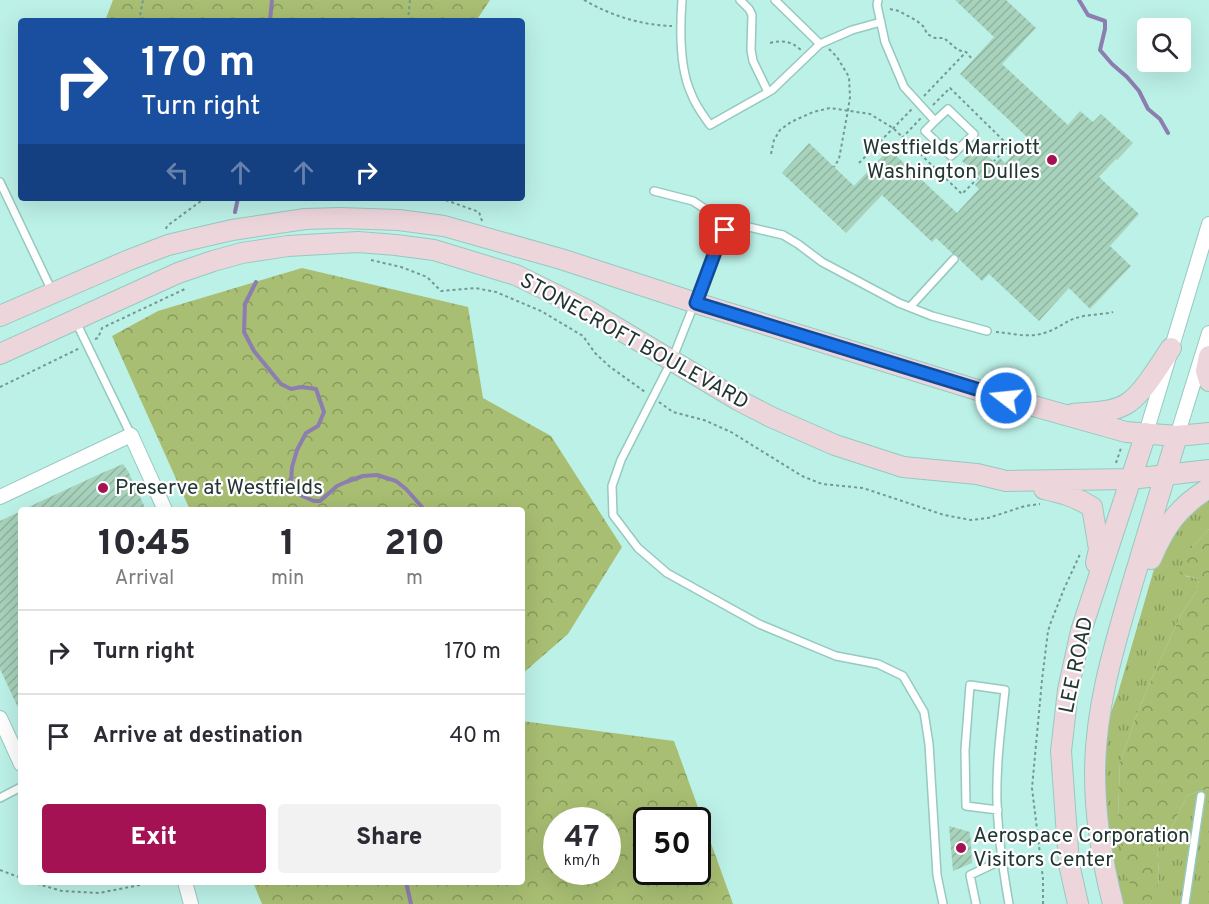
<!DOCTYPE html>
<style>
body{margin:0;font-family:Overpass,sans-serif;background:#f2f2f3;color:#2b2b33;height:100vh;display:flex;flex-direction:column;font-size:22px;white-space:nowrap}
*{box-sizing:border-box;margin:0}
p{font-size:20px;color:#7c7c81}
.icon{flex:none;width:33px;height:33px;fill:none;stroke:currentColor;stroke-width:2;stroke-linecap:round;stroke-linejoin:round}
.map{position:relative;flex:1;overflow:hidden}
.panel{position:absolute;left:18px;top:507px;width:507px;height:378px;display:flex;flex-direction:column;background:#fff;border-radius:6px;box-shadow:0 6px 24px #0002}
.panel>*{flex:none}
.guide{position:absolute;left:18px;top:18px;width:507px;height:183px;border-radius:6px;box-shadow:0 6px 24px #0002;background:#1a4fa0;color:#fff;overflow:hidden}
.buttons{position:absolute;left:1137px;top:18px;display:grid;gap:12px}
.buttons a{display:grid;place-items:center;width:54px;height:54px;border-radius:6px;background:#fff;box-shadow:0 6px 24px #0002;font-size:30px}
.speed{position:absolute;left:543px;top:807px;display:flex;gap:12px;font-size:30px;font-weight:700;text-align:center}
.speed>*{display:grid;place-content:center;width:78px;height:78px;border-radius:50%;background:#fff;box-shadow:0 6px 24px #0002;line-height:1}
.speed small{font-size:15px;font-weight:400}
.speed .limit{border:3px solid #111;border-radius:9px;background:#fff;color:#111}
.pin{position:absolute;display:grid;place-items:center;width:51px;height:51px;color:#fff;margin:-26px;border-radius:12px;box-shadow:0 3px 9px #0006}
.me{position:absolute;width:66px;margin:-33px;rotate:286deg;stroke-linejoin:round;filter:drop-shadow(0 0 4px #0008)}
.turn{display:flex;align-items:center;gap:21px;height:126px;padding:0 24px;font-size:27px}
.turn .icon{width:78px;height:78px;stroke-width:2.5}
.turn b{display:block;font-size:42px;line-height:51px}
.lanes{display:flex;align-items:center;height:57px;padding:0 24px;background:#0003;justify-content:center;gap:30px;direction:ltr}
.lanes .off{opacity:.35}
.eta{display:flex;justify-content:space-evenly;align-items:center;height:102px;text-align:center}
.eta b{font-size:36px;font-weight:800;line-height:42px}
.cta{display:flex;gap:12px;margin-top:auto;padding:12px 24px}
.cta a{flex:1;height:69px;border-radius:6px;background:#a41253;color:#fff;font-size:24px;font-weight:800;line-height:69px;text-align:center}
.cta a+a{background:#f2f2f3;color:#2b2b33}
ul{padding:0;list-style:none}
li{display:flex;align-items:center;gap:18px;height:84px;padding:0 24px;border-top:2px solid #e1e1e2}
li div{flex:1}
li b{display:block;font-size:22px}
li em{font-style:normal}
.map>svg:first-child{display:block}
</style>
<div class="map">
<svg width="1209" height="904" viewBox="0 0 1209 904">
<defs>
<pattern id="grass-tufts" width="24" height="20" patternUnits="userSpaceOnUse" patternTransform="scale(1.5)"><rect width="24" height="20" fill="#a8be72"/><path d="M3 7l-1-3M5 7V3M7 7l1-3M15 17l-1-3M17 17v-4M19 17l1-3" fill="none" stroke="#889b5e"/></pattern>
<pattern id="forest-crowns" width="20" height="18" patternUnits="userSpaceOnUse" patternTransform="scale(1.5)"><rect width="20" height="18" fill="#a8be72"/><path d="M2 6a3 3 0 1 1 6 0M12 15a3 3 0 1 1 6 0" fill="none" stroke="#889b5e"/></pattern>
<pattern id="building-hatch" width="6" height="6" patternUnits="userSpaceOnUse" patternTransform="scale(1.5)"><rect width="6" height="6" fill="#a7d2bb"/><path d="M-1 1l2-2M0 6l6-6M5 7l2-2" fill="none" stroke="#8fb5a1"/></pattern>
</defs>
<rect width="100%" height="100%" fill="#bcf1e7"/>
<!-- grass -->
<path fill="url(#grass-tufts)" d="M1209,493v36l-18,20 -6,27 14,3 -2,12 -15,22 -24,51 -21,50 -17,48 -2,57 32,84 8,-14 1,-16 -2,-23 8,-9 22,-45 9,-4 13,-3v115h-87l-13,-59 -5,-56 2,-58 4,-16 8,-22 41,-141 8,-17z"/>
<!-- forest -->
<path fill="url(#forest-crowns)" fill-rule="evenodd" d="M113,0h377l-14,21h-371z
M302,268l166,39 15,91 68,38 71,111 -54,87 -46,40v-164h-332l-78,-174 46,-25z
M1209,529v260l-13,3 -9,4 -22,45 -8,9 2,23 -1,17 -8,13 -13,-5 -12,-24 -7,-55 2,-57 17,-48 21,-50 24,-51 15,-22 2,-12 -20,-5 12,-25z
M522,721l152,20 59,163h-471l-9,-22h269zM608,820v52h-52v-52zM698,820v52h-52v-52z"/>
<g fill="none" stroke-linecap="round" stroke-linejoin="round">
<!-- stream -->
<path stroke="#8c7eb0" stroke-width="4" d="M1079,0l9,15 17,6v8l-5,21 12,14 15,13 12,14 9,18 12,10 8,14
M270,21l2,-21
M235,212l3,-14
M256,282l-11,22 -1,28 10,19 27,33 10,5 10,-2 15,2 8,23 -6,14 -12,7 -9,17 -5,17 -1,15 7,12 16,7h6l17,-15 9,-4 17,-6 14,-1 19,6 10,8 16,18 1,3
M406,882l5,22"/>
</g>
<!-- building -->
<path fill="url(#building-hatch)" d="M955,0h51l30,28 -34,36 66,61 12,-14 13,11 8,-8 32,29 -16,17 -1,-1 -17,18 40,37 -29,32 21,20 -41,43 -21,-21 -30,33 -50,-47 -7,7 -22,-21 -3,-5 -4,-1 -17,-16 -4,4 -50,-47 -36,38 -64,-60 27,-30 45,43 35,-37 68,64 22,-24 -4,-4 6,-7 -19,-17 15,-16 18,18 5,-5 5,5 23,-25 -68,-64 34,-37z
M123,464l5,7 18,39h-124l80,-37z
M21,511v203l-21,-45v-148z
M949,826l21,6 2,31 -19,8z"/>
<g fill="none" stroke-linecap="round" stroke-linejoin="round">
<!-- lane casing -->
<g stroke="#96c9c0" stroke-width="10">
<path id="lane" d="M682,0c-2,28 -3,67 9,93 4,12 12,22 19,32l62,-35 48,-46 32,-14 29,-8
M740,0l9,9 3,6 -1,35 2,11 15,31
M775,0l45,44
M878,0l-1,5 8,37 19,45 31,34 -10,10 26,25 23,-22 -26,-25 -13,12
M0,182l52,109
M654,191l39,10 15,10 17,19
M910,307l44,-48
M76,322l55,113
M0,798l21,-11
M998,810l-32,-4 -1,-56 5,-65 35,5c-4,37 -9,74 -8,112 1,34 6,68 12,102
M943,904l-6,-29 -8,-131 -5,-32 -21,-36 -25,-12 -42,-8 -77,-32 -92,-51 -29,-25 -25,-33 -1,-29 9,-26 51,-100 46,-116 7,-14 24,-3 34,8 15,9 24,18 77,41 33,13 55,15
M976,904l-6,-29 32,-15
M1185,904l16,-108"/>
</g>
<!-- street casing -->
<g stroke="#96c9c0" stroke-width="16">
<path id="street" d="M1146,433l63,-209
M1177,436l32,-103
M0,497l131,-62 34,75
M0,718l21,46
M185,882l6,22"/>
</g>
<!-- secondary casing -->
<g stroke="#96c9c0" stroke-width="22">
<path id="secondary" d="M0,316l129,-56 39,-15 25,-6 39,-9 73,-11 35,-1 59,2 45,6 117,33 135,44 291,90 139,39 51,4 32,-3
M0,354l178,-81 35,-12 29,-8 46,-7 70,-4 38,3 38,5 82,25 71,35 151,90 33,17 64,28 68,22 74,7 29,7 125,-2 78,-9
M1209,356l-3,15 3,10
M1073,414c18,-2 40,-1 55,-11 16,-11 32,-39 43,-55
M1044,489c18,4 32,8 48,18l7,42 -3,14
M1151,559c14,-33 27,-52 58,-71
M1078,904l-9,-40 -8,-113 7,-61 13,-59 65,-198
M1113,904c-11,-43 -18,-87 -18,-131 0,-65 19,-126 37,-188 15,-50 30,-100 45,-149"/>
</g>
<!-- path -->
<path stroke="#739992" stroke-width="2" stroke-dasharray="3 3" stroke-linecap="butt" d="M584,0c28,16 57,25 88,26
M890,9l9,2 18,10 7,6 3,7 8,4h9l14,12 8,2 7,8
M139,21l4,-21
M408,21l2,-21
M770,43c13,-3 21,-2 31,7
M829,49l8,8 12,20 1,20 -2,13 -9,49 -5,8
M924,96l42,-44
M933,105l17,-17 59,58 -15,15
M902,138l19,-20
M771,154l3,-14 6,-10 11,-8 22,-10 17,-4 40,6 23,14 69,66 17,-17
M859,163l53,-54
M440,198l39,14 3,9
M166,229l1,-3 38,-28
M371,260l30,7 26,10 14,14 34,-3 21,4 45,19 42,25 12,17 14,13 36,26
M996,332c16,1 34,7 51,0 10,-3 19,-11 29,-14 12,-4 25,-3 37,-6
M95,339l3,-1 4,-10 85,-40
M0,387l80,-39
M659,402l14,10 31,8 27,12 71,44 20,8 41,4 81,27 27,5 17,-2 37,-12 15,-2
M1116,463l5,-15
M0,870l21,8
M31,882l31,9 37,2 41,-8 3,-3
M1043,904v-25l-11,-91 10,-108 6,-49 3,-9 13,-33 17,-37"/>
<!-- lane -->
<use href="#lane" stroke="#fff" stroke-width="7"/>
<!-- street -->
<use href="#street" stroke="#fff" stroke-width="14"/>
<!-- secondary -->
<use href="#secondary" stroke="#edd5dc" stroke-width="20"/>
</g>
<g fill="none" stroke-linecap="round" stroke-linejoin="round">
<!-- route casing -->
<g stroke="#114b97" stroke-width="15">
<path id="route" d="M725,230l-7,14 -22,59 310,95"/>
</g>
<!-- route -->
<use href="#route" stroke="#1a73e8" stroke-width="10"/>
</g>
<!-- markers -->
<g fill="#a41253" stroke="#fff" stroke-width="2">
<circle cx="1052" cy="160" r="6"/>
<circle cx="103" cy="488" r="6"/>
<circle cx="961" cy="848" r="6"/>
</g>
<g text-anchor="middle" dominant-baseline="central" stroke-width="4.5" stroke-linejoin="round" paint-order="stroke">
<!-- poi labels -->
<g font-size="21" fill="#223733" stroke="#fff" text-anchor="start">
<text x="1040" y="148" text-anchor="end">Westfields Marriott<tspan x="1040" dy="24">Washington Dulles</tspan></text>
<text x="115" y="488">Preserve at Westfields</text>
<text x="973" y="836">Aerospace Corporation<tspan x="973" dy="24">Visitors Center</tspan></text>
</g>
<!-- street labels -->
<g font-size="21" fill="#223733" stroke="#fff">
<text transform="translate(634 342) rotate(29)">STONECROFT BOULEVARD</text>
<text transform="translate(1077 665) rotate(-78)">LEE ROAD</text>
</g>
</g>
</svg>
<div class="buttons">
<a><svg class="icon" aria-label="search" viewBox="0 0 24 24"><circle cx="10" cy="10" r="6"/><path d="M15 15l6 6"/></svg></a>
</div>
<div class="speed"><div>47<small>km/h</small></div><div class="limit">50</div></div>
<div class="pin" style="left:725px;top:230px;background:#d93025"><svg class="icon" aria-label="arrive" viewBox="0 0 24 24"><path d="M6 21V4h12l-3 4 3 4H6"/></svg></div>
<svg class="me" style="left:1006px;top:398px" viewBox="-20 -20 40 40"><circle r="17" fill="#1a73e8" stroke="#fff" stroke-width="3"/><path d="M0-11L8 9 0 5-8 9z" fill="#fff"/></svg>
<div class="guide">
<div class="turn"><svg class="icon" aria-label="right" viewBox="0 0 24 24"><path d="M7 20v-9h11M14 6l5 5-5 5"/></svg><div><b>170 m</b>Turn right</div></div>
<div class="lanes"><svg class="icon off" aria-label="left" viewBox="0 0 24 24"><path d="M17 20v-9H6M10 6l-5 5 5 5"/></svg><svg class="icon off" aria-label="ahead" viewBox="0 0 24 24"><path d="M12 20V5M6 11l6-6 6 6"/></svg><svg class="icon off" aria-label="ahead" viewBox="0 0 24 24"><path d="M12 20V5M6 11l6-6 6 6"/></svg><svg class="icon" aria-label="right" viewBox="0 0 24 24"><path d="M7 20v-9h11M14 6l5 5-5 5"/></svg></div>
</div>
<section class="panel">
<div class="eta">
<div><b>10:45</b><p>Arrival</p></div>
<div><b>1</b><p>min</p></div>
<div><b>210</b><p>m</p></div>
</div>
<ul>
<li><svg class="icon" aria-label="right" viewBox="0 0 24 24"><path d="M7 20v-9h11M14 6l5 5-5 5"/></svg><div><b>Turn right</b></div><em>170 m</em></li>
<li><svg class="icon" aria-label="arrive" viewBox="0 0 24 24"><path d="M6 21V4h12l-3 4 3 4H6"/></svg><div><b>Arrive at destination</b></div><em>40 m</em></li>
</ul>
<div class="cta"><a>Exit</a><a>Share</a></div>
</section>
</div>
